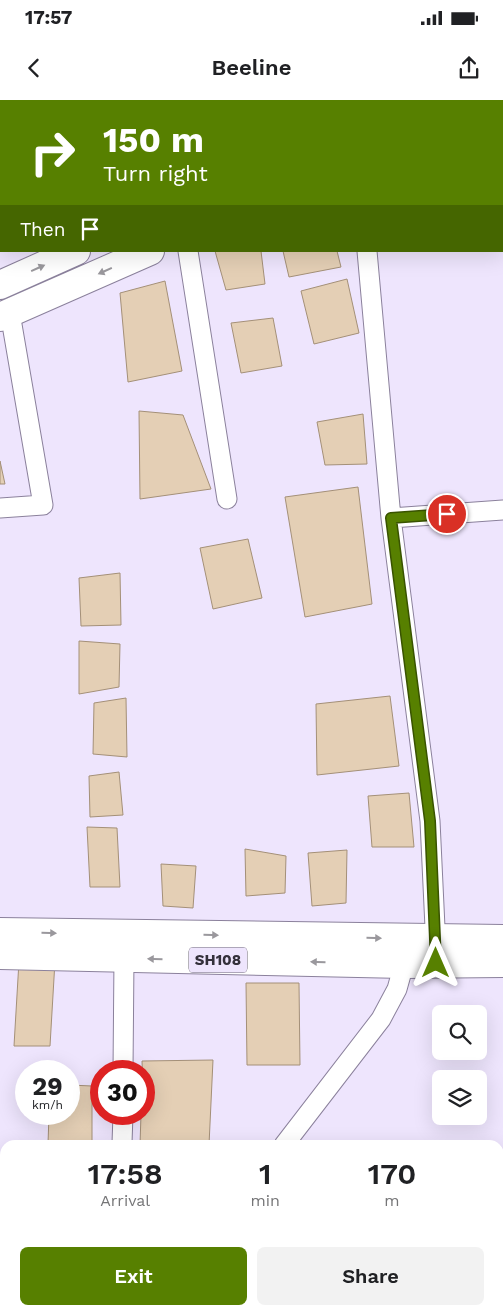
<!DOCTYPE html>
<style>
body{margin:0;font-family:"Work Sans",sans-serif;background:#f2f2f2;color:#202124;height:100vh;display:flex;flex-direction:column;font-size:19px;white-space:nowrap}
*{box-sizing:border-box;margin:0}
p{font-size:16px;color:#757577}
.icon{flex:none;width:28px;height:28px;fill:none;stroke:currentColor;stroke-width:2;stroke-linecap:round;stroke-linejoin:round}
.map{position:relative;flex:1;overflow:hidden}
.sheet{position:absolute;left:0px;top:1040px;width:504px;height:175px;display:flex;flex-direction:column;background:#fff;border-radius:15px 15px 0 0;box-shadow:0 5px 20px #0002}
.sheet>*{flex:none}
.hud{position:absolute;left:0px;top:0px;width:504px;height:152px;box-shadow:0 5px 20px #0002;background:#578000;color:#fff;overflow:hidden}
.fabs{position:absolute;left:432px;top:905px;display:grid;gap:10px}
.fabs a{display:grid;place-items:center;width:55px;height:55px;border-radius:8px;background:#fff;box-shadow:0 5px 20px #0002;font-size:25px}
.speed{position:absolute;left:15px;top:960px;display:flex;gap:10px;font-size:25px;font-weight:700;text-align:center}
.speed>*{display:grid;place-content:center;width:65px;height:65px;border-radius:50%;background:#fff;box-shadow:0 5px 20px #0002;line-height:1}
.speed small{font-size:12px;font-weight:400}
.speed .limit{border:8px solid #d22;background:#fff;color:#111}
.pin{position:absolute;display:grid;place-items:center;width:42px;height:42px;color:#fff;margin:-21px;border:2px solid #fff;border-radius:50%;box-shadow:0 1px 5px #0007}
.me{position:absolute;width:55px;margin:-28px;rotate:0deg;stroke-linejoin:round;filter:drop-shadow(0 0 4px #0008)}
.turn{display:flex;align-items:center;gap:18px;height:105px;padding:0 20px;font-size:22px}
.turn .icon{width:65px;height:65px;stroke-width:2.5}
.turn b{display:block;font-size:35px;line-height:42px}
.then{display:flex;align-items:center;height:48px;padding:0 20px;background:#0003;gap:10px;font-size:19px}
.eta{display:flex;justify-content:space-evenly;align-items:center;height:85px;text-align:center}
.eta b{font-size:30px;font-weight:600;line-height:35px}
.primary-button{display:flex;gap:10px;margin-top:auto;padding:10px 20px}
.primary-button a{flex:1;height:58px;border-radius:8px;background:#578000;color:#fff;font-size:20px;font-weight:600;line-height:58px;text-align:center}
.primary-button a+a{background:#f2f2f2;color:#202124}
.status{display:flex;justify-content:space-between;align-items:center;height:35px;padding:0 25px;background:#fff;direction:ltr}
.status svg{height:14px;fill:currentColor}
header{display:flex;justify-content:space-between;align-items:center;height:65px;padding:0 20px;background:#fff;font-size:22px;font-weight:600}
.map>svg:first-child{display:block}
</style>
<div class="status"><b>17:57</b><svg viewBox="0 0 49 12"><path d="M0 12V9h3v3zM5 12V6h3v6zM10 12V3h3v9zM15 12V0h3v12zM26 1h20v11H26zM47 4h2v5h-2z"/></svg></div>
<header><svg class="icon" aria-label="back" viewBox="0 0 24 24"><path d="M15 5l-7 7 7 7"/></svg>Beeline<svg class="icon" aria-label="share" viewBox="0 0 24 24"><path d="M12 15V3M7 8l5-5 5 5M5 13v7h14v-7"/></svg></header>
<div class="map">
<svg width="503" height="1215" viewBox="0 0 503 1215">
<rect width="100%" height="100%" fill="#eee5fd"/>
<!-- building -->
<path fill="#e4cfb5" stroke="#a49078" d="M57,0h45l1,1h-49z
M186,0h49l-50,1z
M215,151h46l4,33 -39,6z
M283,151h54l4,16 -52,10z
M347,179l12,54 -45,11 -13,-53z
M165,181l17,90 -54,11 -8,-89z
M273,218l9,48 -41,7 -10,-50z
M139,311l44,4 28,74 -71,10z
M363,314l4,50 -42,1 -8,-43z
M0,361l5,23h-5z
M358,387l14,117 -67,13 -20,-120z
M248,439l14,59 -49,11 -13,-61z
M120,473l1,52 -40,1 -2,-48z
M79,541l41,3 -1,43 -40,7z
M390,596l9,70 -82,9 -1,-71z
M126,598l1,59 -34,-3 1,-51z
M119,672l4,43 -33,2 -1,-41z
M409,693l5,54h-42l-4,-51z
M87,727l30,1 3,59h-30z
M245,749l41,7 -1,37 -39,3z
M347,750l-1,53 -34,3 -4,-53z
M161,764l35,2 -3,42 -30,-2z
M19,861h36l-5,85h-36z
M246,883h53l1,82h-53z
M213,960l-4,85h-69l1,-31h3l-2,-53z
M69,985l23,1v59l-44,-1 1,-30h20z"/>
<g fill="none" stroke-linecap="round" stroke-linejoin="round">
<!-- street casing -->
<g stroke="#8b819c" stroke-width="21">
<path id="street" d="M269,0l1,1
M377,0l1,1
M188,151l39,248
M367,151l24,267 39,303 6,128
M0,408l43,-3 -33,-192
M391,418l112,-8
M123,971l1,-113
M122,1043l1,-29
M284,1045l97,-126 16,-30 7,-25
M156,1215l3,-5"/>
</g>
<!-- primary casing -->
<g stroke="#8b819c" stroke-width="30">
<path id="primary" d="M402,1l3,-1
M460,1l3,-1
M0,185l76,-34
M0,217l150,-66
M0,832l503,7
M0,855l404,9 99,-1"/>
</g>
<!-- street -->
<use href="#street" stroke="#fff" stroke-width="19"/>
<!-- primary -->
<use href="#primary" stroke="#fff" stroke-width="28"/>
</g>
<!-- one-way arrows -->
<defs><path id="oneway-solid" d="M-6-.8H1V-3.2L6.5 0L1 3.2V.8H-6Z" transform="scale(1.25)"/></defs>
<g fill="#9a989d">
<use href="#oneway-solid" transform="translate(38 168) rotate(-24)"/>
<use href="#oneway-solid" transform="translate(105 171) rotate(156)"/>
<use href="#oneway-solid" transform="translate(49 833) rotate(1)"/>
<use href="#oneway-solid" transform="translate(211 835) rotate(1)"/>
<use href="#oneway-solid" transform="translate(374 838) rotate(1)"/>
<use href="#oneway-solid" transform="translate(155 859) rotate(-179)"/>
<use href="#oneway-solid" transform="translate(318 862) rotate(-179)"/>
</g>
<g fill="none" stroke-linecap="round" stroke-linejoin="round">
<!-- route casing -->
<g stroke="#395300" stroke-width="12">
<path id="route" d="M436,863l-6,-142 -39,-303 56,-4"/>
</g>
<!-- route -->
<use href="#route" stroke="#578000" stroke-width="9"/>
</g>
<g text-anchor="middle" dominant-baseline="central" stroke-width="4.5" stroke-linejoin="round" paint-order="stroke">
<!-- shield labels -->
<rect fill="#eee5fd" stroke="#6c6675" stroke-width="1" x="189" y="847.5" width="58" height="25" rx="4"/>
<g font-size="15" font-weight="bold" fill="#34303b">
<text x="218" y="860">SH108</text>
</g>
</g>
</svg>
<div class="fabs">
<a><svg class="icon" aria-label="search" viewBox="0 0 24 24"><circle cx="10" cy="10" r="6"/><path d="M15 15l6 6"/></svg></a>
<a><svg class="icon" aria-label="layers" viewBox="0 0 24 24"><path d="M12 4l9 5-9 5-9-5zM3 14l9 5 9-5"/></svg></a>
</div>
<div class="speed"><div>29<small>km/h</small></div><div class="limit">30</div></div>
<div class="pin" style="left:447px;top:414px;background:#d93025"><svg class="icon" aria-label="arrive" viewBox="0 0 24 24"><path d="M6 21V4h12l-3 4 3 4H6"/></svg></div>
<svg class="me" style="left:436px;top:863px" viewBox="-20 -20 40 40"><path d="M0-17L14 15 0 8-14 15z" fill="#578000" stroke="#fff" stroke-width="4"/></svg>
<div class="hud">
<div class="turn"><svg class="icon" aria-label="right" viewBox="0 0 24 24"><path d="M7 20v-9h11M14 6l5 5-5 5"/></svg><div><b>150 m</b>Turn right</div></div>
<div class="then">Then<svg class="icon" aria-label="arrive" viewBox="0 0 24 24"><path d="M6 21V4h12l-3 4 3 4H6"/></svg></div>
</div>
<section class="sheet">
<div class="eta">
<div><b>17:58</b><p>Arrival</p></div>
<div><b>1</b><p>min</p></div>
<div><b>170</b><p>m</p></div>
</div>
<div class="primary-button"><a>Exit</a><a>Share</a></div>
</section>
</div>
